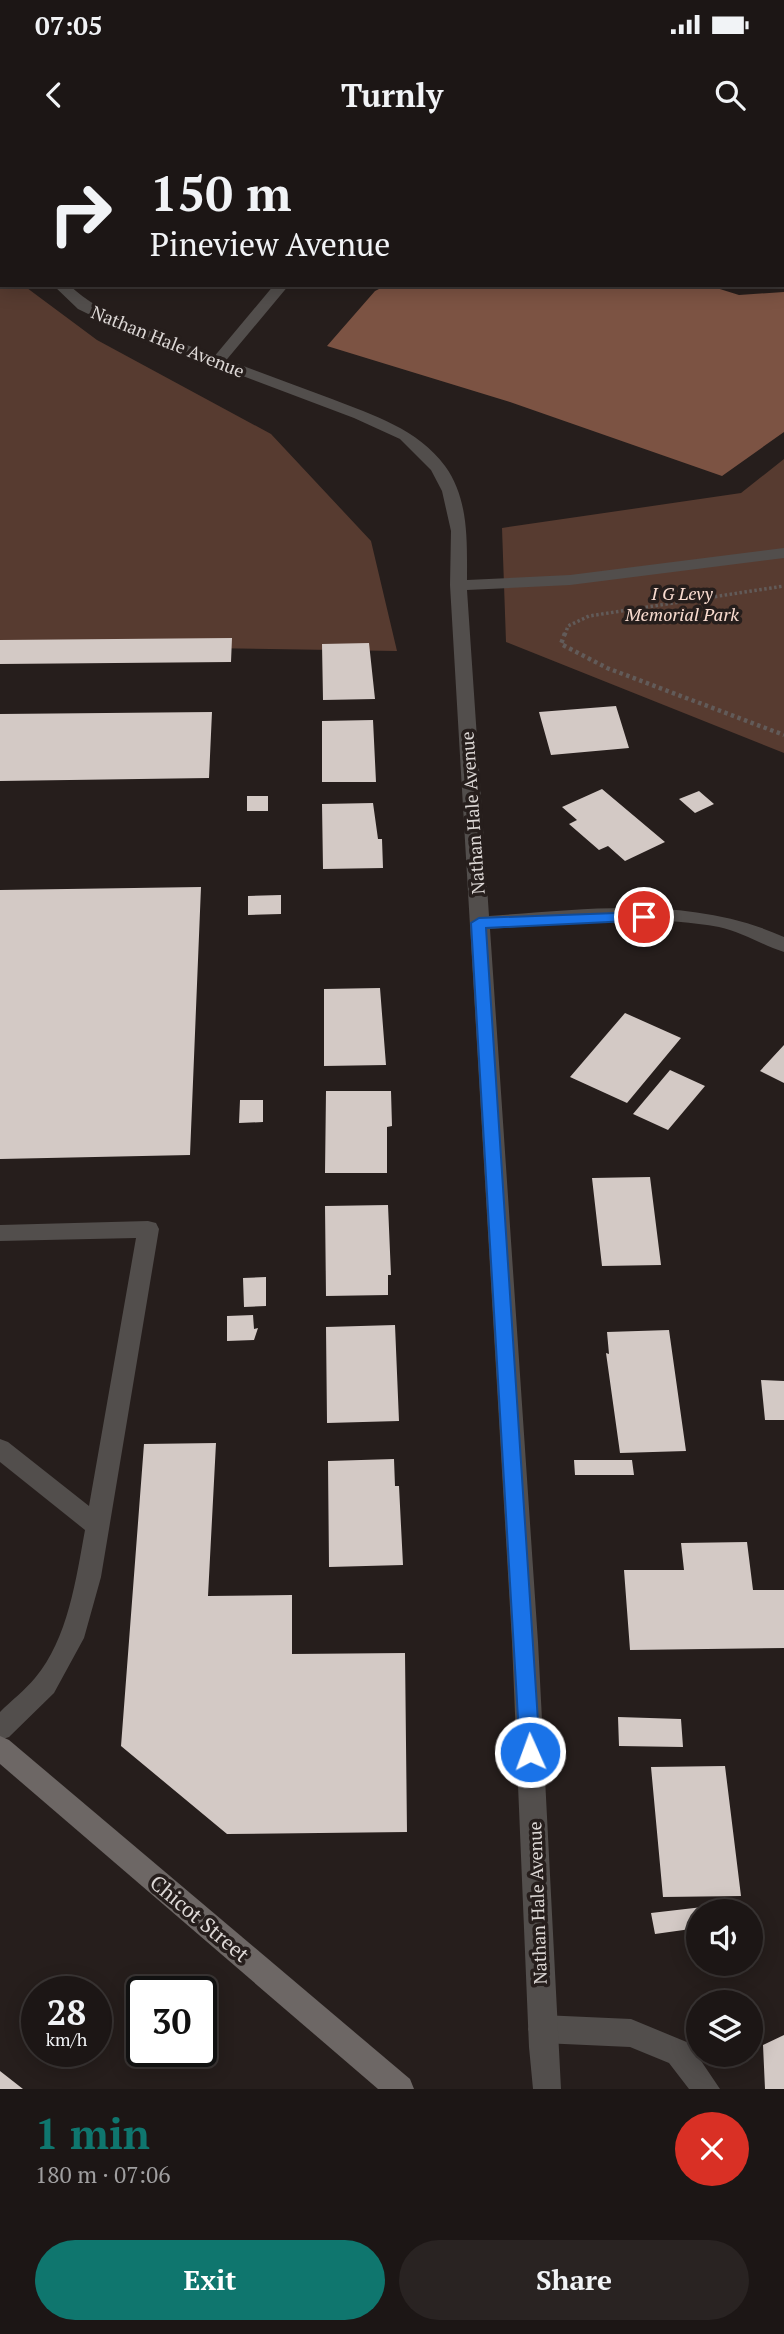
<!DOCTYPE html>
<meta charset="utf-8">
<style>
body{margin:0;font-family:"PT Serif",serif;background:#292322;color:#f1f3f6;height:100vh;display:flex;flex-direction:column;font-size:26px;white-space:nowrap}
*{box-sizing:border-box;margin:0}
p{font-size:23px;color:#a09fa0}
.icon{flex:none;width:38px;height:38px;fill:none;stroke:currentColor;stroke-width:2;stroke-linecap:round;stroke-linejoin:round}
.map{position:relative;height:1949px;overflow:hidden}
.panel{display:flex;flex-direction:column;background:#1c1615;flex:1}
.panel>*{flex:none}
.guide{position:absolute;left:0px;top:0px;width:784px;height:147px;box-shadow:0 4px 18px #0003,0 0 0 2px #3a3534;background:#1c1615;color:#f1f3f6;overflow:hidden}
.fabs{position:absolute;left:686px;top:1759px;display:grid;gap:14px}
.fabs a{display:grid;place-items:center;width:77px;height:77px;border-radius:50%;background:#1c1615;box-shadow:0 4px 18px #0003,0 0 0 2px #3a3534;font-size:35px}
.speed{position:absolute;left:21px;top:1836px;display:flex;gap:14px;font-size:35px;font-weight:700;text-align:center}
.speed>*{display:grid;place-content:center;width:91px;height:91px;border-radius:50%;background:#1c1615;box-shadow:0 4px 18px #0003,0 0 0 2px #3a3534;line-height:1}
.speed small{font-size:18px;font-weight:400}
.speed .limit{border:4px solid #111;border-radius:10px;background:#fff;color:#111}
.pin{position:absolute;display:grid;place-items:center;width:60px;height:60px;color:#fff;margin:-30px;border:4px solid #fff;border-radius:50%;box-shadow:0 2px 7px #0007}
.me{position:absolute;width:77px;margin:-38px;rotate:358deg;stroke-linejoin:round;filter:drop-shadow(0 0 5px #0008)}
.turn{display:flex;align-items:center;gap:24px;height:147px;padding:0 35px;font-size:32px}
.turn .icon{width:91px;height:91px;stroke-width:2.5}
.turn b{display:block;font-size:49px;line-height:60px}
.round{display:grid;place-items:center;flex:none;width:74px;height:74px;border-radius:37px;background:#292322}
.head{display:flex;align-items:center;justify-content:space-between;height:119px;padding:0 35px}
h1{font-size:42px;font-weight:700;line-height:52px;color:#0f766e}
.primary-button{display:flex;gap:14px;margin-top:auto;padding:14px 35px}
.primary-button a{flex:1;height:80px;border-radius:42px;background:#0f766e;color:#fff;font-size:28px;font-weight:700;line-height:80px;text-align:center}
.primary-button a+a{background:#292322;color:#f1f3f6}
.status{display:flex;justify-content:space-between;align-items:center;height:49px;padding:0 35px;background:#1c1615;direction:ltr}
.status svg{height:19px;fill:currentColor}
header{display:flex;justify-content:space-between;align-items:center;height:91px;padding:0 35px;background:#1c1615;font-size:32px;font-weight:700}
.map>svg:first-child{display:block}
</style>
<div class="status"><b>07:05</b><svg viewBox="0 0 49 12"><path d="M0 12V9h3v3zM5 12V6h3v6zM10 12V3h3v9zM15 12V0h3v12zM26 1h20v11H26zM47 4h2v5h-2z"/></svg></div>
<header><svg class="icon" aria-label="back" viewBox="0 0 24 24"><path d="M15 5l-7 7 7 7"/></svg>Turnly<svg class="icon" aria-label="search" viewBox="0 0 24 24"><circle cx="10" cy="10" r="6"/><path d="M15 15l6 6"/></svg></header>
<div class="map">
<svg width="784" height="1949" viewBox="0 0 784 1949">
<rect width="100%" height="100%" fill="#261e1c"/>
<!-- green -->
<path fill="#573b30" d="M0,0h76l-74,2v143h21l74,55 174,94 100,107 26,110 -397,-6z
M784,319v294l-278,-111 -4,-114 239,-35z"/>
<!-- water -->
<path fill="#7c5343" d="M387,145h320l32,10 45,-3v140l-62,44 -212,-74 -183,-56 48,-55z"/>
<!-- building -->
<path fill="#d3c9c5" d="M232,498l-1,24 -231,2v-24z
M369,503l6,56 -52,1 -1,-56z
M616,566l13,42 -78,7 -12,-43z
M212,572l-3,66 -209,3v-67z
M373,580l3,62h-54v-61z
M602,649l63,53 -40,19 -17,-15 -9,4 -30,-26 8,-4 -15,-13z
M699,651l15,13 -19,9 -16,-14z
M247,656h21v15h-21z
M373,663l5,36h4l1,29 -60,1 -1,-65z
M201,747l-11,268 -190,4v-269z
M281,755v19l-33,1v-19z
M380,848l6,77 -62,1v-77z
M625,873l56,25 -54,65 -57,-26z
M784,905v38l-24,-12z
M670,930l35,16 -37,44 -35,-16z
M326,951h65l1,35 -5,1v46h-62z
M240,960h23v22l-24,1z
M650,1037l11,88 -59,1 -10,-88z
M388,1065l3,70h-3v20l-62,1 -1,-90z
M266,1137v29l-22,1 -1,-29z
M253,1175l1,14 4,-1 -4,12 -27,1v-25z
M395,1185l4,96 -72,2 -1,-96z
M669,1190l17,121 -66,2 -14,-100 3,1 -2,-22z
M761,1240l23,1v39h-19z
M216,1303l-8,153 84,-1v59l113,-1 2,179 -180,2 -106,-88 23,-302z
M394,1319l1,27h4l4,79 -74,2 -1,-106z
M574,1320h58l2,15h-59z
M747,1402l6,48h31v58l-154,2 -6,-80h60l-3,-27z
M618,1577l63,2 2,28 -64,-1z
M725,1626l16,130 -78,1 -12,-130z
M720,1765l2,6h-24v17l-43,6 -4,-21z
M784,1895v54h-19l-2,-44z
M0,1931l23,18h-23z"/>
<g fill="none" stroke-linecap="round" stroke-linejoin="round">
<!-- path-far1 -->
<path stroke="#625b59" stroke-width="3.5" stroke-dasharray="2.5 2.5" stroke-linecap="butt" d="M565,495l3,-9 21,-10 195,-30"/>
<!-- path -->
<path stroke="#625b59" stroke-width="4.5" stroke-dasharray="3.5 3.5" stroke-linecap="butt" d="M565,493l-4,11 46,24 177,67"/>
<!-- service -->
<path fill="#524e4c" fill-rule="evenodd" d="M274,145h15l-66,79h-10v-6z
M148,1081l8,2 3,6 -58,348 -17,61 -30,55 -45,44 -9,3v-28c11,-11 25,-22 35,-34 33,-39 41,-99 50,-148l-85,-68v-23l8,3 81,64 47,-268 -136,3v-16z
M542,1875l89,4 58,24 31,46h-31l-20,-26 -39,-16 -88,-4 -10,-4 -4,-10 4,-10z"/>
<!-- minor -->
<path fill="#524e4c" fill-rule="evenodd" d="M107,0h14l-16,2z
M53,145h16c35,32 80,45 123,62 47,17 93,35 140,52 41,16 86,30 113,67 24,33 22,75 22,114l103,-5 214,-27v10l-214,27 -103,5 22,326c99,-7 202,-21 295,21v15c-22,-7 -42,-20 -65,-25 -74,-14 -155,-3 -229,2l48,713 23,447h-28l-4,-42 -17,-405 -62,-1057 1,-54 -9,-40 -11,-21 -31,-31 -46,-21 -235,-89 -41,-20z"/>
<!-- secondary -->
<path fill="#6d6765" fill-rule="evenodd" d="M0,1596l9,4 401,339 4,10h-36l-378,-325z"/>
</g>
<!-- route -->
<path fill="#1a73e8" stroke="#114b97" stroke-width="2" d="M644,772l7,5 -2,3 -163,8 54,824 -3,6 -7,3 -7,-3 -3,-6 -49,-829 8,-5z"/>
<g text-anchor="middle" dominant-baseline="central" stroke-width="7" stroke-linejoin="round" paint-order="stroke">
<!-- street labels -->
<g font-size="18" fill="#ddd8d6" stroke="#261e1c">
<text transform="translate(168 201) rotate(22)">Nathan Hale Avenue</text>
<text transform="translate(472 673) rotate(-94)">Nathan Hale Avenue</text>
<text transform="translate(537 1763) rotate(-92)">Nathan Hale Avenue</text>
</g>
<!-- park labels -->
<g font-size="18" font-style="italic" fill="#fadcd0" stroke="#261e1c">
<text x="682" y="453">I G Levy<tspan x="682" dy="21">Memorial Park</tspan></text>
</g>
<!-- near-street labels -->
<g font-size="21" fill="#ddd8d6" stroke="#261e1c">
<text transform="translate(200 1778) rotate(40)">Chicot Street</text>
</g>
</g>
</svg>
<div class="fabs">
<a><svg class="icon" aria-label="sound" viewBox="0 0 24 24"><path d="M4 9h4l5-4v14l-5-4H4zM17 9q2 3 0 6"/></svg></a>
<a><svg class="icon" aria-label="layers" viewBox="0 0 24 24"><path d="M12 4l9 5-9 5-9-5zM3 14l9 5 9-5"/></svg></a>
</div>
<div class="speed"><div>28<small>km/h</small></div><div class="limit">30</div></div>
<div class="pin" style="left:644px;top:777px;background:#d93025"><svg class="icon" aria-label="arrive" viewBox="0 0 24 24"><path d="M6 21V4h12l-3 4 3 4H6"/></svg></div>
<svg class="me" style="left:530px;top:1612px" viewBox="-20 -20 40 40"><circle r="17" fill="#1a73e8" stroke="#fff" stroke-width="3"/><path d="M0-11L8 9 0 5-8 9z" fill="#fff"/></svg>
<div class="guide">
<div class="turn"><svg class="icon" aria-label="right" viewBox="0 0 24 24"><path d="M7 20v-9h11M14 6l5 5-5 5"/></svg><div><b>150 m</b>Pineview Avenue</div></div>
</div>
</div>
<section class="panel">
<div class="head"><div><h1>1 min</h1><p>180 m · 07:06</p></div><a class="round" style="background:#d93025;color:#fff"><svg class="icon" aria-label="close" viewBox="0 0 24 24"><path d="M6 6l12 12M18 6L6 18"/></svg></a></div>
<div class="primary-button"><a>Exit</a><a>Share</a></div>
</section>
